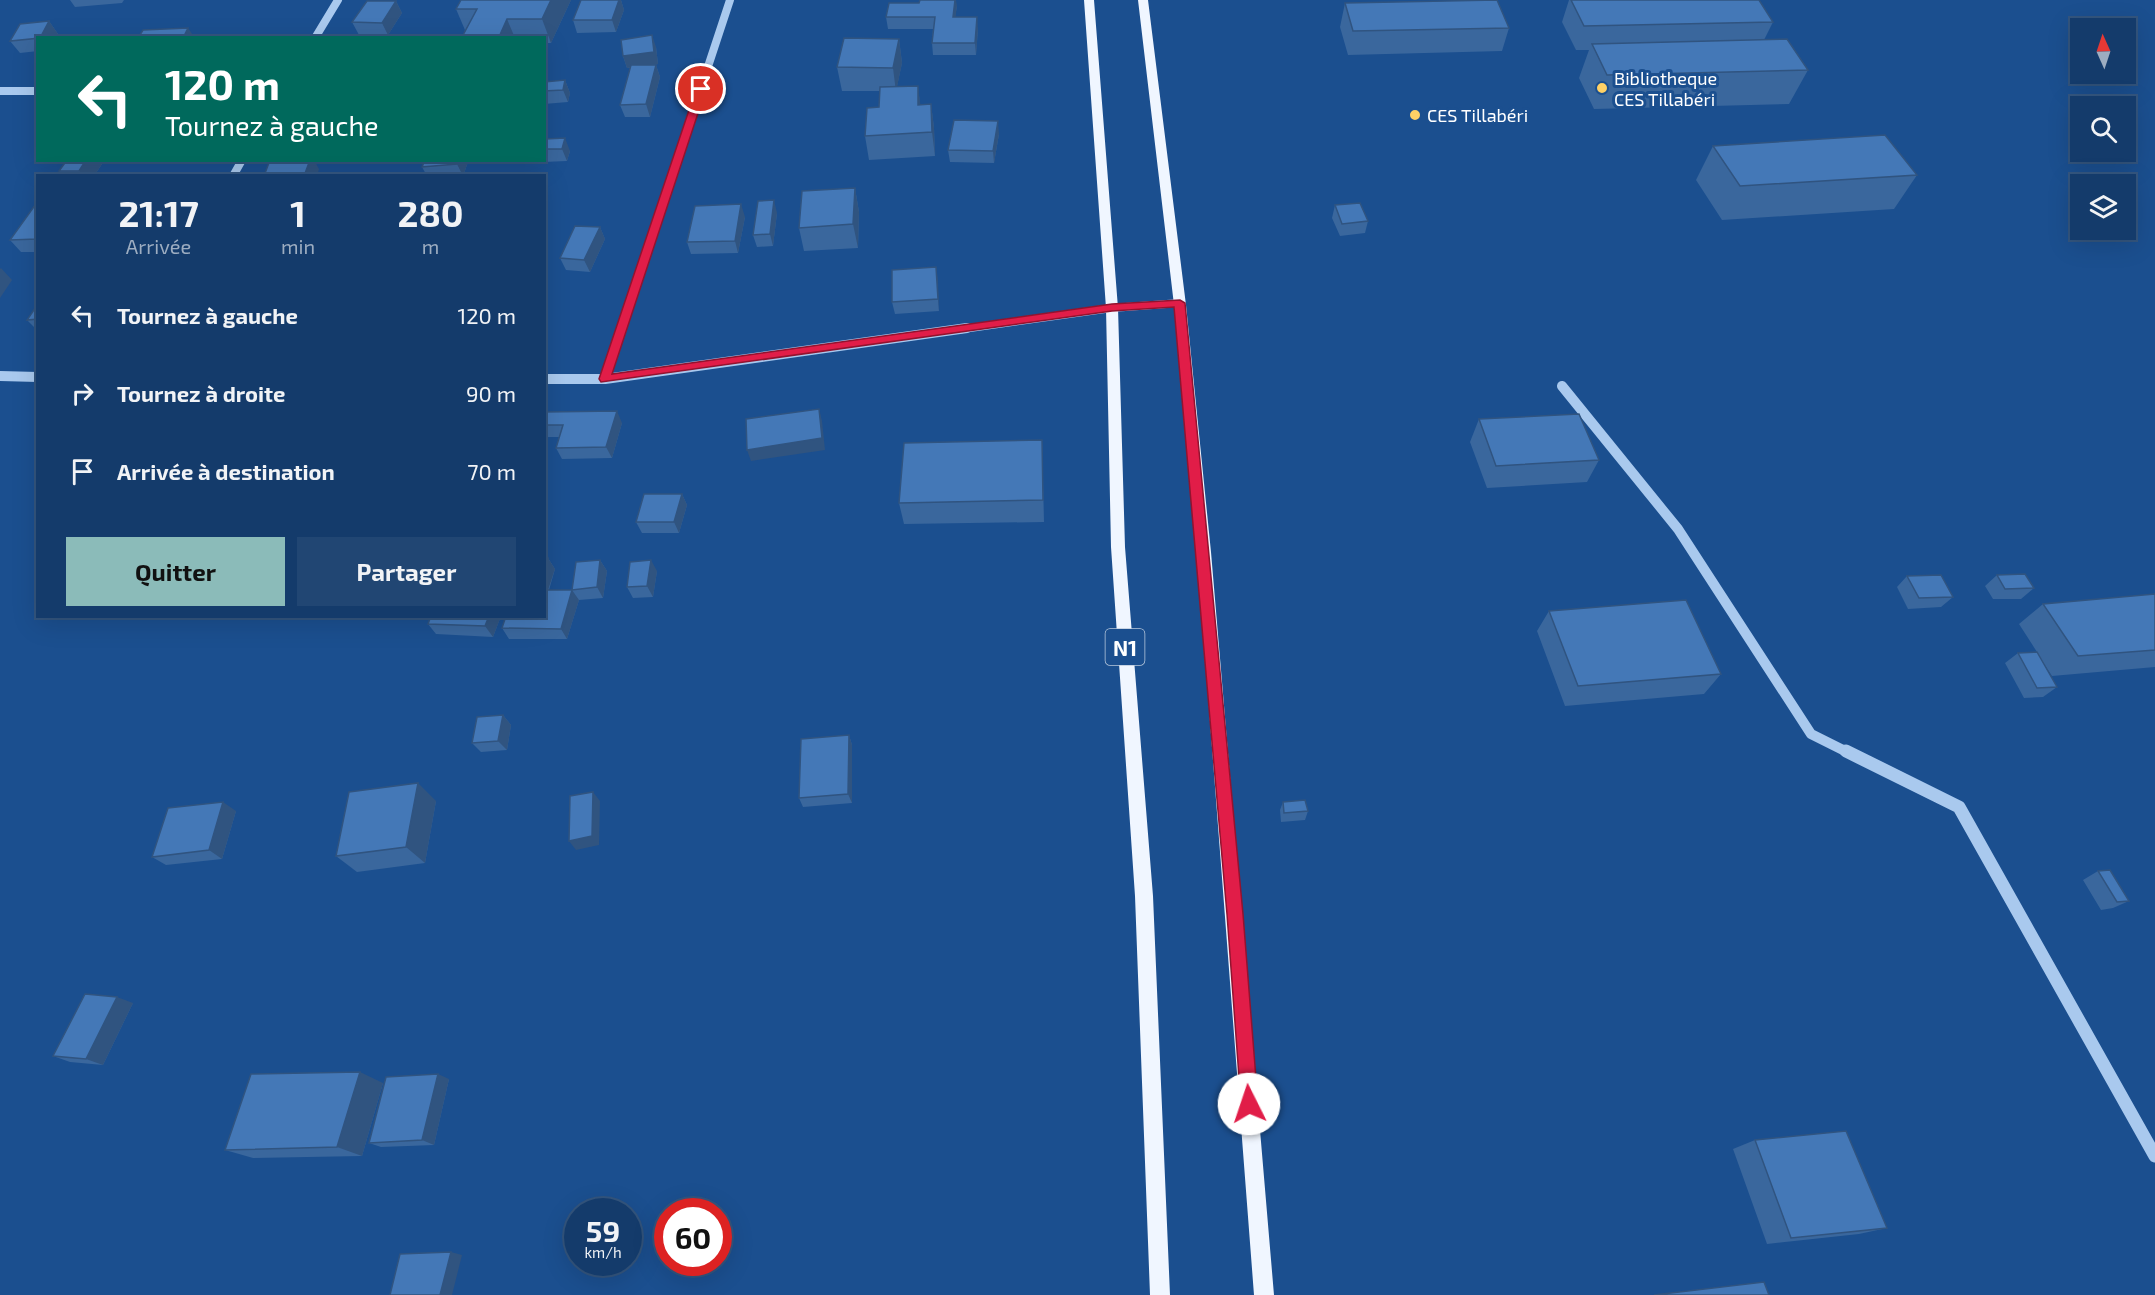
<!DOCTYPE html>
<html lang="fr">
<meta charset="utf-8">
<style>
body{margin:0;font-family:"Exo 2",sans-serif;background:#214673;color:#f1f3f6;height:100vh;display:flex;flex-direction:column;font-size:22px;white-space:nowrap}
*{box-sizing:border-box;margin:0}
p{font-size:20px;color:#9dadc1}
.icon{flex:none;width:33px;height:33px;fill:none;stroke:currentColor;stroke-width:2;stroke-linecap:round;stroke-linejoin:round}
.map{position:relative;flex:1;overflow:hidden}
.side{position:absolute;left:36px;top:174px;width:510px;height:444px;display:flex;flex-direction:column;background:#143b6b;border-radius:0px;box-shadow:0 6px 24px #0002,0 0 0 2px #33557e}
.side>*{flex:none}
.banner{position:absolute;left:36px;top:36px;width:510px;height:126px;border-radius:0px;box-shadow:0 6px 24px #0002,0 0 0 2px #33557e;background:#00695c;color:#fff;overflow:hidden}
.needle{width:39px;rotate:357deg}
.tools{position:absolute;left:2070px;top:18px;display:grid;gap:12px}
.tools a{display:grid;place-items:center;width:66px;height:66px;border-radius:0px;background:#143b6b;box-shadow:0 6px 24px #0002,0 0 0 2px #33557e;font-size:30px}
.speed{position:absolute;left:564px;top:1198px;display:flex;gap:12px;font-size:30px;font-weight:700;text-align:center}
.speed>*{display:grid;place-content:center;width:78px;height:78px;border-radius:50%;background:#143b6b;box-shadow:0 6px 24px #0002,0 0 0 2px #33557e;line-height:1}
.speed small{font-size:15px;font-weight:400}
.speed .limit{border:9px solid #d22;background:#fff;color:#111}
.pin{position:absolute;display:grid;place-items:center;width:51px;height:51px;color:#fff;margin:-26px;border:3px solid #fff;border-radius:50%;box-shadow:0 2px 6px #0007}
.me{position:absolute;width:66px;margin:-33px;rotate:356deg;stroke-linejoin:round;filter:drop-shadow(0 0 4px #0008)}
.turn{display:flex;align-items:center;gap:21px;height:126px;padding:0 30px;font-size:27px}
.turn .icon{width:78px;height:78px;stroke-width:2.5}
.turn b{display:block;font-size:42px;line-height:51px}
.eta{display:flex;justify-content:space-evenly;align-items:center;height:102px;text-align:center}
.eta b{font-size:36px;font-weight:700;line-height:42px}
.action{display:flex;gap:12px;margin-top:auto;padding:12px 30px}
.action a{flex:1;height:69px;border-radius:0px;background:#8bbbb9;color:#111;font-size:24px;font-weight:700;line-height:69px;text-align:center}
.action a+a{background:#214673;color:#f1f3f6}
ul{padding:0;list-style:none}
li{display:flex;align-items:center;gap:18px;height:78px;padding:0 30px}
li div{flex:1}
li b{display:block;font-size:22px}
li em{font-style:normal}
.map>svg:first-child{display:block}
</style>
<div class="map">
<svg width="2155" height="1295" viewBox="0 0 2155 1295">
<rect width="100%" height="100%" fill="#1b4f8f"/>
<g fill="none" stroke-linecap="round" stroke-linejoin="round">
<!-- minor-far2 -->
<path stroke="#a9c9ee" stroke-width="8" d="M315,38l23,-38
M0,91h38
M233,176l9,-16
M621,330l109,-330
M956,330l156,-22 68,-5"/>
<!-- minor-far1 -->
<path stroke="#a9c9ee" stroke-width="10" d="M0,376l38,1
M544,379h61l362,-51
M605,379l17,-51
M1562,386l116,143 133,205 38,19"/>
<!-- minor -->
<path stroke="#a9c9ee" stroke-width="13" d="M1846,751l113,56 196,349"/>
<!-- major -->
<path fill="#f0f6ff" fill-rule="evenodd" d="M1084,0h10l24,308 7,239 28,349 17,399h-20l-15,-399 -24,-349 -5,-239z
M1138,0h10l38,305 25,247 63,743h-20l-57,-743 -23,-247z"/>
</g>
<!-- wall -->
<path fill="#3a679d" d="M70,0h54l-2,3 -47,4z
M571,0l-20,43h-7v-5h-82l3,-8 -9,-21z
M581,0h40l3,10 -8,22 -39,1 -4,-13z
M1569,0h190l14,22 -9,18 44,30 -19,34 -195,5 -15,-31 10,-28h-13l-14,-28z
M396,1l6,12 -14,22h-29l-7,-13z
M1345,3l164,25 -7,23 -154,4 -8,-28z
M957,6l-2,11 23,12 -2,26h-43l-1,-12 1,-14h-45l-2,-12z
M49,21l9,13 -2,4h-18v13l-18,2 -10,-12z
M899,39l3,24 -5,23h21l2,19 11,-1 3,24 1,28 -66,4 -4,-24 14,-29 1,-16h-38l-5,-24z
M656,47l2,17 -5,1h3l4,12 -10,40h-25l-5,-12 11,-37h-4l-4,-12z
M565,80l5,13 -2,9 -24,2v-22z
M999,134l-5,29 -44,-1 -2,-12z
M544,139l26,12 -3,10 -24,1 -1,-2h2z
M1713,146l204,29 -23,34 -172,11 -26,-40z
M67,160h32l3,4 -8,12h-31l-4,-5z
M425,160h66l-23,2 -5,14h-36l-5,-9z
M509,160h21v1l-20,1z
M855,188l4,24 -1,36 -54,3 -5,-23z
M38,201v51h-17l-11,-12z
M1335,205l33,16 -3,12 -25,3 -8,-18z
M777,213l-4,33 -16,1 -4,-12z
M745,217l-7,36 -47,1 -4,-12z
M600,227l5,12 -15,33 -24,-2 -6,-12z
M936,267l3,44 -44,3 -3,-12z
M38,304v27l-11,-11z
M544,412l78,11 -10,35 -50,1 -6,-11 3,-11h-15z
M1479,419l120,41 -12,22 -100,6 -17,-46z
M1042,440l2,82 -140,2 -5,-21z
M682,494l5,11 -8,28h-37l-6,-11z
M544,558h4l7,11 -6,21h23l28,-30 7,11 -4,27 -24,2 -12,39h-58l-7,-11 42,-12z
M657,571l-4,26 -20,1 -6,-11z
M1997,575l37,13 -13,11h-28l-8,-13z
M1907,576l46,21 -12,10 -33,2 -11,-22z
M2155,594v73l-103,9 -14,-21 19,32 -14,10 -19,1 -19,-35 13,-10 19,-1 -18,-28 24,-20z
M1549,611l172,63 -17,20 -139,12 -28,-75z
M501,616l-8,21 -57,-3 -8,-10z
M503,715l8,10 -4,25 -26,2 -9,-9z
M849,735l3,10v58l-49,4 -4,-9z
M436,801l-11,62 -68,9 -21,-16z
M1283,802l25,9 -3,9 -24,2 -1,-12z
M236,811l-14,48 -56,6 -14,-8z
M2098,871l31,30 -16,7 -12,2 -18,-30z
M133,1003l-30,62 -33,-3 -17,-6z
M449,1079l-15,66 -53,2 -12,-4z
M383,1083l-21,73 -109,2 -28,-8z
M1755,1140l132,88 -28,6 -92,10 -34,-95z"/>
<!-- shaded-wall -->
<path fill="#305480" d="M551,0h20l-20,43 -9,-24z
M619,0h2l3,10 -8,22 -4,-12z
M955,0h1l1,6 -3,23 -1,-12z
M396,1l6,12 -14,22 -6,-12z
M977,17l1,12 -2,26 -1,-12z
M507,19l8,19h-16v-1z
M49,21l9,13 -2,4h-16z
M188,28l7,10h-12z
M652,35l4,12 2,17 -31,4 -4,-12z
M899,39l3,24 -6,29 -3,-24z
M656,65l4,12 -10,40 -4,-13z
M565,80l5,13 -2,9 -5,-12z
M918,86l3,23 -3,-4z
M931,104l3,24 1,28 -3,-24z
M998,121l1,13 -5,29 -1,-12z
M565,138l5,13 -3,10 -5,-12z
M86,160h13l3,4 -8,12h-11l-4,-5z
M310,160h4l5,9 -2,7h-13z
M458,160h9l1,2 -5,14 -6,-12z
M855,188l4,24 -1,36 -5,-24z
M774,200l3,13 -4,33 -3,-12z
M741,204l4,13 -7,36 -3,-12z
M600,227l5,12 -15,33 -6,-12z
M936,267l2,13 1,31 -1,-12z
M1,268l11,12 -12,18v-29z
M819,409l3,12 3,29 -74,11 -4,-11z
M617,411l5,12 -10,35 -6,-11z
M682,494l5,11 -8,28 -5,-11z
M548,558l7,11 -7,21 -4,-6v-14z
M600,560l7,11 -4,27 -6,-11z
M651,560l6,11 -4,26 -6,-11z
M572,590l7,10 -12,39 -6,-10z
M489,616h12l-8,21 -8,-11z
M503,715l8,10 -4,25 -9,-9z
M849,735l3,10v58l-4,-9z
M418,783l18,18 -11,62 -19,-16z
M593,792l7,9 -1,44 -23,5 -7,-9z
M223,802l13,9 -14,48 -13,-9z
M117,997l16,6 -30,62 -17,-6z
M360,1072l23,11 -21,73 -25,-9z
M438,1074l11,5 -15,66 -12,-5z
M451,1252l11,3 -10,40h-12z"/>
<!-- building -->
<path fill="#4478b7" stroke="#305480" stroke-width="1.5" d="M461,0h90l-9,19h-35l-8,18h-37l15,-28h-21z
M581,0h38l-7,20h-39z
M920,0h35l-2,17h24l-2,26h-43l3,-26h-49l3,-14h30z
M1497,0l12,28 -156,3 -8,-28z
M1571,0h188l14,22 -189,4z
M367,1h29l-14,22 -30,-1z
M49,21l-9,17 -30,3 10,-17z
M188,28l-5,10h-45l5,-8z
M652,35l2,17 -31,4 -2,-16z
M844,38l55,1 -6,29 -56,-1z
M1787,39l21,31 -201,5 -15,-31z
M631,65h25l-10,39 -26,1z
M565,80l-2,10 -19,1v-9z
M918,86v19l13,-1 1,28 -67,4 2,-28 12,-1 1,-20z
M954,120l44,1 -5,30 -45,-1z
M1885,135l32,40 -177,11 -27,-40z
M565,138l-3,11h-18v-10z
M67,160h19l-7,11h-20z
M270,160h40l-6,16h-40z
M425,160h33l-1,4 -35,3z
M855,188l-2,36 -54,4 3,-37z
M774,200l-4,34 -17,1 5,-34z
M38,201v37l-1,1 -27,1z
M1360,203l8,18 -26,3 -7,-19z
M741,204l-6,37 -48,1 8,-36z
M575,226l25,1 -16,33 -24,-2z
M936,267l2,32 -46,3v-32z
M38,304v15l-11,1z
M819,409l3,29 -75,12 -1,-31z
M617,411l-11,36 -50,1 7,-23h-19v-13z
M1579,414l20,46 -103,6 -17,-47z
M1042,440l1,60 -144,3 5,-60z
M644,494h38l-8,28h-38z
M544,558h4l-4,12z
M600,560l-3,27 -25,3 4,-28z
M651,560l-4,26 -20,1 3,-25z
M2025,574l9,14 -29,1 -8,-14z
M1941,575l12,22 -34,1 -12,-22z
M544,590h28l-11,39 -59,-1 4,-12h38z
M2155,594v56l-77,6 -35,-52z
M1686,600l35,74 -143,12 -29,-75z
M431,616h58l-4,10 -57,-2z
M2037,652l20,35 -20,1 -19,-35z
M503,715l-5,26 -26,2 5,-26z
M849,735l-1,59 -49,4 2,-59z
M418,783l-12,64 -70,9 13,-64z
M593,792l-1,44 -23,5 1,-45z
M1305,800l3,11 -24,2 -1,-11z
M223,802l-14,48 -57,7 16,-49z
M2110,870l19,31 -12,1 -19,-31z
M85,994l32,3 -31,62 -33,-3z
M360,1072l-23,75 -112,3 26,-76z
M438,1074l-16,66 -53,3 17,-66z
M1846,1131l41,97 -96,10 -36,-98z
M451,1252l-11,43h-50l10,-41z
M1764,1282l5,13h-115z"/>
<!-- route -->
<path fill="#e11d48" stroke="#92132f" stroke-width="1.5" d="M701,86l5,3 -94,285 500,-70 68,-4 5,3 58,611 15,190 -3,6 -6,3 -6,-3 -2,-6 -14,-190 -53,-607 -62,4 -511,71 -2,-3 97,-290z"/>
<!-- markers -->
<g fill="#ffd166" stroke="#1b4f8f" stroke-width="2">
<circle cx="1602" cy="88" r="6"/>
<circle cx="1415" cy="115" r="6"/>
</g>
<g text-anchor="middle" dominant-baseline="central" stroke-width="6" stroke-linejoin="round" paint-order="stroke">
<!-- far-poi labels -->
<g font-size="18" fill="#fff" stroke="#1b4f8f" text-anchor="start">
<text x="1614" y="78">Bibliotheque<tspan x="1614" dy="21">CES Tillabéri</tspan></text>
<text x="1427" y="115">CES Tillabéri</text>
</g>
<!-- shield labels -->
<rect fill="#1b4f8f" stroke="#bbcadd" stroke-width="1.5" x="1105.5" y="629" width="39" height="36" rx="4.5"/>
<g font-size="21" font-weight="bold" fill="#fff">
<text x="1125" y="647">N1</text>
</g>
</g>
</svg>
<div class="tools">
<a><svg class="needle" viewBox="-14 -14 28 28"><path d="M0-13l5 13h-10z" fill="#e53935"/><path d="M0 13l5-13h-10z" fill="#9dadc1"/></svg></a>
<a><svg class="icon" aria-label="search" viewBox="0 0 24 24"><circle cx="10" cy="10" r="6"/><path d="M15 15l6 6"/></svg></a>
<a><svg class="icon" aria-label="layers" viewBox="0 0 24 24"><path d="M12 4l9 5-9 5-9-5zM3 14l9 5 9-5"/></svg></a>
</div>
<div class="speed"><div>59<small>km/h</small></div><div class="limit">60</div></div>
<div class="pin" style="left:701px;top:89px;background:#d93025"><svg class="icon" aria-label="arrive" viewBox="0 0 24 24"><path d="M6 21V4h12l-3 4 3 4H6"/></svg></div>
<svg class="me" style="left:1249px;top:1104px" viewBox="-20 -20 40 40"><circle r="19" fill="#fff"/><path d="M0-13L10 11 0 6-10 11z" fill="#e11d48"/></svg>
<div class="banner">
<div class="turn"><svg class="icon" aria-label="left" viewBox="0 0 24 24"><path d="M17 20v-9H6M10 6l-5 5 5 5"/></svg><div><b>120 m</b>Tournez à gauche</div></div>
</div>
<section class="side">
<div class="eta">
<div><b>21:17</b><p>Arrivée</p></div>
<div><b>1</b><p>min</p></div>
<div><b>280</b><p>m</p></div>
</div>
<ul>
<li><svg class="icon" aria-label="left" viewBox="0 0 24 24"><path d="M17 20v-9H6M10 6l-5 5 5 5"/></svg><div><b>Tournez à gauche</b></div><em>120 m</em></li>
<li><svg class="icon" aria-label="right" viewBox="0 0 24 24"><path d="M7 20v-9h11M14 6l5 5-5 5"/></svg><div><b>Tournez à droite</b></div><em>90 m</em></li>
<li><svg class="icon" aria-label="arrive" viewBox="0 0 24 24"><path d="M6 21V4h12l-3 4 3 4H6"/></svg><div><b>Arrivée à destination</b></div><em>70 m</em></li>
</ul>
<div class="action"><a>Quitter</a><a>Partager</a></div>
</section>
</div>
